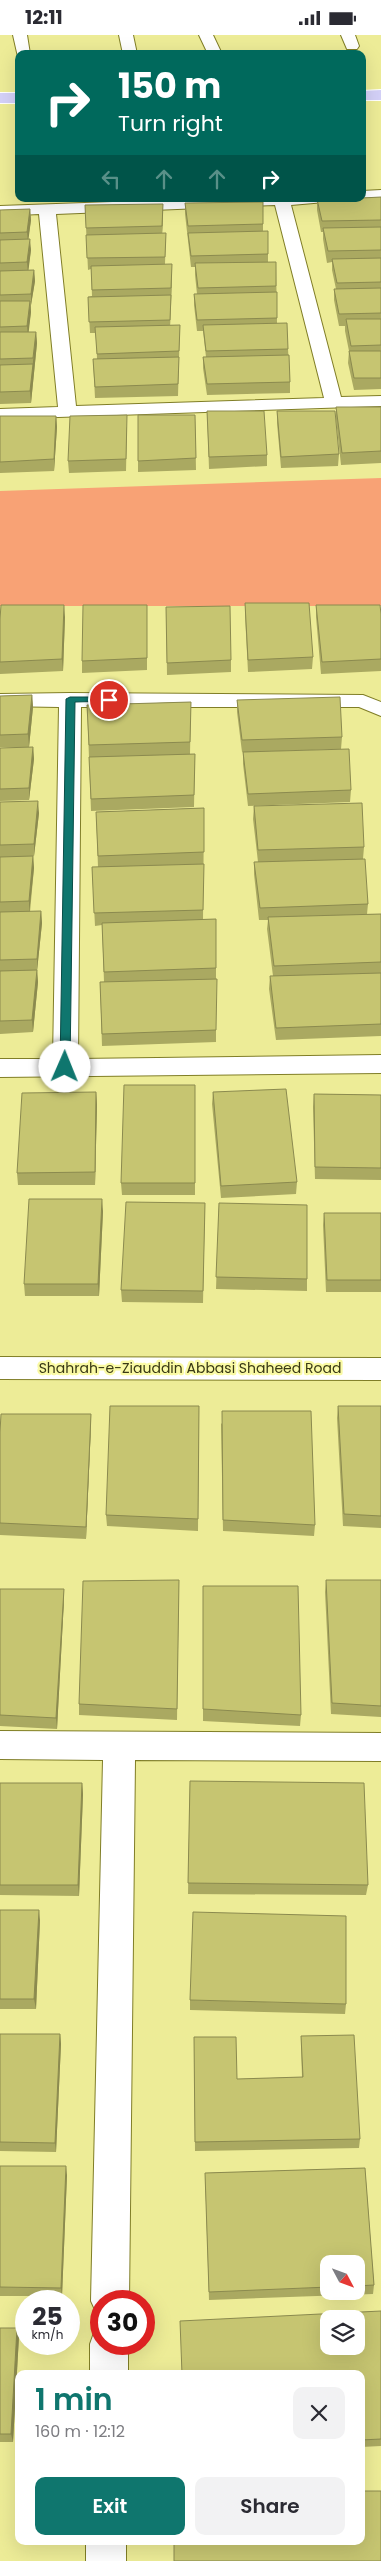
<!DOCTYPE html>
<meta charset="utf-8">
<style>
body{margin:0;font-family:Poppins,sans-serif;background:#f2f2f3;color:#2b2b33;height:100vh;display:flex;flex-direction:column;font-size:19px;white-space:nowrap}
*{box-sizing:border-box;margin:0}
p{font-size:16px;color:#7c7c81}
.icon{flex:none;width:28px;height:28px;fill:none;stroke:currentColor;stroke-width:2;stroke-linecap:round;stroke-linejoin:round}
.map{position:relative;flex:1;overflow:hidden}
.panel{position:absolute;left:15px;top:2335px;width:350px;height:175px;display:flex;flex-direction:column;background:#fff;border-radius:10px;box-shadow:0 5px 20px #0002}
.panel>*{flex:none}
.hud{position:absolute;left:15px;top:15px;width:351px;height:152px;border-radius:10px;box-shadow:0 5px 20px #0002;background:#00695c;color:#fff;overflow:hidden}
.needle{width:32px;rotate:131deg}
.controls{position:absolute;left:320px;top:2220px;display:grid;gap:10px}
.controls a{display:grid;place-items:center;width:45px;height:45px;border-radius:10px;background:#fff;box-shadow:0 5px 20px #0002;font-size:25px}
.speed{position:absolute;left:15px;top:2255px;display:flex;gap:10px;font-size:25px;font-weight:700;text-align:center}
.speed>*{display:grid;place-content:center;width:65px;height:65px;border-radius:50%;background:#fff;box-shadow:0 5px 20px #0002;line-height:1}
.speed small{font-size:12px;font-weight:400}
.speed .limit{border:8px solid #d22;background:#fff;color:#111}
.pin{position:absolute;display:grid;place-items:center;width:42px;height:42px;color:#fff;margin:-21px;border:2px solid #fff;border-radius:50%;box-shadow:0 1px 5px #0007}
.me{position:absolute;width:55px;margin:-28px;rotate:1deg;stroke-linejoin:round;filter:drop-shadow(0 0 4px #0008)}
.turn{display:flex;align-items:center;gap:18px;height:105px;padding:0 20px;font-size:22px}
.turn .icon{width:65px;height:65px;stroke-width:2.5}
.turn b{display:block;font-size:35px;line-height:42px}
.lanes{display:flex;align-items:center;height:48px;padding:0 20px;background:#0003;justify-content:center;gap:25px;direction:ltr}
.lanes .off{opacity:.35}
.round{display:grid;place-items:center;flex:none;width:52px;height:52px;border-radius:10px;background:#f2f2f3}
.headline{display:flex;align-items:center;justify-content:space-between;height:85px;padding:0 20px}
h1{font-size:30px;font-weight:600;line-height:38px;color:#0f766e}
.button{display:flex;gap:10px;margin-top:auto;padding:10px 20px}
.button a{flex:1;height:58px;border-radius:10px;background:#0f766e;color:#fff;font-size:20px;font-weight:600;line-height:58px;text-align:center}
.button a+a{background:#f2f2f3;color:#2b2b33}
.status{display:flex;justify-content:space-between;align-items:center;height:35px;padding:0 25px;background:#fff;direction:ltr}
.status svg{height:14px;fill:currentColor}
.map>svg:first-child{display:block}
</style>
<div class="status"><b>12:11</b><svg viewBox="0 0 49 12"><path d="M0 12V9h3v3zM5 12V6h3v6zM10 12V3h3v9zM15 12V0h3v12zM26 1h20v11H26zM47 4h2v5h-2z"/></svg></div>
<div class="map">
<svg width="381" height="2526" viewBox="0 0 381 2526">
<rect width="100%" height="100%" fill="#edec97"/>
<!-- green -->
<path fill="#f8a275" d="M381,443v128h-381v-115z"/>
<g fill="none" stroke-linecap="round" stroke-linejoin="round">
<!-- minor casing -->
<g stroke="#807e27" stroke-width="2">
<path id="minor" d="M13,0h14l3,19h-11l-1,3z
M119,0h14l4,19h-14z
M199,0h14l9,19h-14z
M341,0h14l4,11 -2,3h-10z
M381,155v10l-19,1 -6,-2h6v-8z
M197,164h130l-2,3 -34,3 50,192 40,-1v10l-381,13v-10l58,-2 -19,-193 -39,2v-10zM275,170l49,193 -248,8 -20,-192z
M70,658l293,2 18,7v14l-22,-9h-278l-3,352 303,-4v18l-381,4v-18h53l6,-352 -59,-1v-12z
M0,1322l381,1v22l-381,-1z
M0,1696l381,2v28l-246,-1 -6,541h-28v15l-4,-2 -6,-13 12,-541 -103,-1z
M101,2293v16h27v30h-38v-30l5,-14z
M86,2506h40v20h-40z"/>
</g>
<!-- major casing -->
<g stroke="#fff" stroke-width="2">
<path id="major" d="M381,55v10h-19v-9z
M0,58h19v10h-19z"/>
</g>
<!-- minor -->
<use href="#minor" fill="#fff" fill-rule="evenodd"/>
<!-- major -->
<use href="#major" fill="#d4d1f8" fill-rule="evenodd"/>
</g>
<!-- wall -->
<path fill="#aaa961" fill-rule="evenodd" d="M381,162v192l-27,1 -6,-27 1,-12 -4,-20v-5h-6l-5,-26v-11h2l-4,-19v-8l-5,1 -4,-24v-7h-2l-4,-22v-11z
M263,167v29h5v31h8l1,61 11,26 2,33v11l-83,2 -4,-27v-11h3l-3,-26h-6l-3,-26v-11h3l-2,-19v-8h-4l-6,-53v-11z
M85,170l78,10 -1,18h4l-1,31 7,11 -2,50h10l-2,71 -83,2 -2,-39h4l-1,-26h-6l-2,-36 4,-1 -1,-27 -3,1z
M30,174l1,11 -3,19 3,11 -3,20h6l1,11 -4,24v7l-3,20h8l1,11 -6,60 -31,1v-194z
M336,372h45v56l-40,2 -5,-46z
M207,376l60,44v11l-58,3z
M277,376l62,43 -1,12 -57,2 -4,-45z
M138,380h57l1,55 -58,2z
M0,381h56l1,11 -3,44 -54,2z
M127,392l-1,44 -57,2 -1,-12z
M245,568l68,54 -1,12 -64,3 -3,-57z
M147,570v65l-65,3v-12z
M316,570l65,9v57l-60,3 -5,-57z
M166,572l65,53v12l-64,3z
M65,582l-2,54 -63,3v-55z
M32,660l1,12 -4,40h-29v-51z
M237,665l105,37 -1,12 -88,3 98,38 -1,12 -102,4 -5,-42v-12h-1l-5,-40z
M191,667l-1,52h5l-1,53 -103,4 -4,-106z
M33,712l1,12 -5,41 -29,1v-53z
M0,767l39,11 -5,43h-1l1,12 -4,44 11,-1 1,12 -5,48 1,11 -5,50 -33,2z
M254,771l110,41 -1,12 5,45 -1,10h14v122l-105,4 -7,-51 1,-13h3l-6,-47 1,-9h-9l-5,-46v-12h4l-5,-43z
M204,773l-1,112 13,-1v123l-114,4 -2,-64h4l-2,-57 -7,1 -3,-59h6l-2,-55z
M195,1050v110h-73l-1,-12z
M96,1057l1,13 -2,80h-77l-1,-12z
M213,1057l84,90 -1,12 -75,4 -9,-94z
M314,1059l67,1v85l-66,-1 -2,-72z
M205,1168l-2,100 -81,-1 -1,-12z
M219,1168l88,76v12l-91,-2z
M103,1176l-4,85h-74l-1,-12z
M324,1178h57v79h-55l-3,-67z
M199,1371l-1,125 -91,-5 -1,-11z
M338,1371h43v122l-38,-2 -6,-108z
M91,1379v11l-5,114 -86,-4v-103z
M221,1388l94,102 -1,11 -91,-5z
M179,1545l-2,140 -98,-5v-11z
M326,1545h55v137l-50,-3 -6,-122z
M203,1551l98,129 -1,11 -97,-5z
M0,1554h64v11l-7,129 -57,-3z
M190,1746l178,104 -2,10 -178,-1z
M0,1748h82l1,11 -4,102 -79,-1z
M0,1875l40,10 -4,89h-36z
M190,1965l156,4 -1,10 -155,-4z
M0,1999h60l1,10 -5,108 -56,-1z
M301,2001l59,103 -1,9 -164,3 -1,-114 43,42 65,-2 -1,-32z
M0,2131l67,9 -5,121h-62z
M365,2133l9,117 -1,9 -164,6 -4,-127zM329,2229h27v27h-27z
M381,2280v131l-20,1v-73z
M0,2293l19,8 -6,106h-13z"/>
<!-- shaded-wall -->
<path fill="#8b8a4f" d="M163,169v11l-1,22v-11z
M30,174l1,11 -3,23 -1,-11z
M30,204l1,11 -3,24 -1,-12z
M172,229l-1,42 -1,25 1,-43z
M34,235l1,11 -4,24v-11z
M30,266l1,11 -3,26 -1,-12z
M36,297l1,11 -6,60 -1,-12z
M56,381l1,11 -3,44v-12z
M64,570l1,12 -2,54 -1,-12z
M32,660l1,12 -4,40 -1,-13z
M33,712l1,12 -5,41v-12z
M38,766l1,12 -5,43v-12z
M33,821l1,12 -5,46v-13z
M41,876l1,12 -5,48v-12z
M37,935l1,12 -5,50 -1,-12z
M96,1057l1,13 -2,80v-13z
M102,1164l1,12 -4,85 -1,-12z
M91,1379v11l-5,114v-12z
M64,1554v11l-7,129 -1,-11z
M82,1748l1,11 -4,102 -1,-11z
M39,1875l1,10 -4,89 -2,-10z
M60,1999l1,10 -5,108 -1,-9z
M66,2131l1,9 -5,121 -1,-8z
M17,2293l2,8 -6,106 -2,-8z"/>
<!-- building -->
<path fill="#c6c571" stroke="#8b8a4f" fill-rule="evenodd" d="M381,162v23l-59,1 -5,-22h45v-1z
M263,167v22l-75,2 -3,-23z
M163,169l-1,22 -76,2 -1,-23z
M30,174l-3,23 -27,1v-23z
M381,192v23l-53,1 -5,-23z
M268,196v23l-77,2 -3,-23z
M166,198l-1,24 -78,1 -1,-23z
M30,204l-3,23 -27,1v-23z
M381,223v24l-44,1 -5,-24z
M276,227v24l-78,2 -3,-25z
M172,229l-1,24 -79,2 -1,-24z
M34,235l-3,24 -31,1v-24z
M381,253v25l-42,1 -5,-25z
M277,257v26l-80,2 -3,-26z
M171,260l-1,25 -81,2 -1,-25z
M0,266h30l-3,25 -27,1z
M346,284h35v26l-30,1z
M287,288l1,26 -82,2 -3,-26z
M180,290l-1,26 -82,3 -2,-27z
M0,297h36l-3,26 -33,1z
M349,316h32v27h-27z
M289,320l1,27 -83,2 -4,-27z
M179,322l-1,27 -83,3 -2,-28z
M33,329l-3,27 -30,1v-27z
M336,372h45v44l-39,2z
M207,376h57l3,44 -58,2z
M277,376h58l4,43 -58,3z
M127,380l-1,44 -58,2 2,-45z
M138,380h57l1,43 -58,3z
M0,381h56l-2,43 -54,3z
M245,568h64l4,54 -65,3z
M1,570h63l-2,54 -62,3v-43z
M83,570h64v53l-65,3z
M316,570h64l1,9v45l-59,3z
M230,571l1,54 -64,3 -1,-56z
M32,660l-4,39 -28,1v-39z
M340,662l2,40 -100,3 -5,-40z
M191,667l-1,40 -101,3 -2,-40z
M33,712l-4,41 -29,1v-41z
M349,714l2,41 -103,4 -5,-42z
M195,719l-1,41 -103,4 -2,-42z
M38,766l-4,43 -34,1v-43z
M362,768l2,44 -106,3 -4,-44z
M204,773v44l-106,4 -2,-44z
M33,821l-4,45 -29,1v-45z
M365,824l3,45 -108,4 -6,-46z
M204,829l-1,46 -109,3 -2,-46z
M41,876l-4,48 -37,1v-48z
M381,879v48l-107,4 -6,-49z
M216,884v49l-112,4 -2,-49z
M37,935l-5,50 -32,1v-50z
M381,938v51l-105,4 -6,-52z
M217,944l-1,51 -114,4 -2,-52z
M124,1050h71v98h-74z
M286,1054l11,93 -76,4 -8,-94z
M96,1057l-1,80 -78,1 5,-80z
M314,1059l67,1v73l-66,-1z
M29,1164h73l-4,85h-74z
M126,1167l79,1 -2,88 -82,-1z
M219,1168l88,2v74l-91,-2z
M324,1178h57v67h-54z
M110,1371h89l-1,113 -92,-4z
M338,1371h43v110l-37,-2z
M222,1376h89l4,114 -92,-5z
M1,1379h90l-5,113 -86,-4v-91z
M179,1545l-2,129 -98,-5 4,-123z
M326,1545h55v126l-49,-3z
M203,1551h95l3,129 -98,-6z
M0,1554h64l-8,129 -56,-3z
M190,1746l174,2 4,102 -180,-2z
M0,1748h82l-4,102h-78z
M0,1875h39l-5,89h-34z
M193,1877l153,4v88l-156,-4z
M0,1999h60l-5,109 -55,-1z
M354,2000l6,104 -165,3 -1,-105h42l1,42 66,-2 -2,-41z
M0,2131h66l-5,122 -61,-1z
M365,2133l9,117 -18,1v-22h-27v23l-120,5 -4,-119z
M381,2276v128l-20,1v-66h-179l-2,-53zM329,2284h27v27h-27z
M0,2293h17l-6,106h-11z
M361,2456h20v70h-207v-20h187z"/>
<!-- route -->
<path fill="#0f766e" stroke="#0a4d48" d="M109,662l3,1v3l-37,1 -5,365 -5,4 -5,-4 6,-368 4,-2z"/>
<g text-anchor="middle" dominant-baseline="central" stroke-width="4.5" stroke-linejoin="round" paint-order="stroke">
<!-- street labels -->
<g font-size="14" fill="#393915" stroke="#fafaa4">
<text x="190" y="1333">Shahrah-e-Ziauddin Abbasi Shaheed Road</text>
</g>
</g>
</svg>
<div class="controls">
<a><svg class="needle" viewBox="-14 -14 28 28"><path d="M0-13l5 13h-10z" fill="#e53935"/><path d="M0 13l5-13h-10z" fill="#7c7c81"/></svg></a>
<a><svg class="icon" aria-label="layers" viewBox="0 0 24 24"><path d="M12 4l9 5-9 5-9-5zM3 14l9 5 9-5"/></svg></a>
</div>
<div class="speed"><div>25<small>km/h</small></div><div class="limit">30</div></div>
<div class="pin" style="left:109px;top:665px;background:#d93025"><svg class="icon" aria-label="arrive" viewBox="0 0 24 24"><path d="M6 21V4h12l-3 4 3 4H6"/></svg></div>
<svg class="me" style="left:65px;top:1032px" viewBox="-20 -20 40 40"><circle r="19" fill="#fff"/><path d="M0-13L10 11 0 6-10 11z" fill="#0f766e"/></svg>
<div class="hud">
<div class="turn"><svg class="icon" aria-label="right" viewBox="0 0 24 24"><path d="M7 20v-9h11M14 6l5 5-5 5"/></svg><div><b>150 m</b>Turn right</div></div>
<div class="lanes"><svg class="icon off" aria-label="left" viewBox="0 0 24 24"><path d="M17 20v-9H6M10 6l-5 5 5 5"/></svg><svg class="icon off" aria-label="ahead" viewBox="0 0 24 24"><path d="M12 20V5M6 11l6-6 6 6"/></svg><svg class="icon off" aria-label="ahead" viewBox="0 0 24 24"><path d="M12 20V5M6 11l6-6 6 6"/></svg><svg class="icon" aria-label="right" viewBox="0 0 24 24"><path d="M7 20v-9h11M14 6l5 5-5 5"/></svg></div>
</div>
<section class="panel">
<div class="headline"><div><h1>1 min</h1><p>160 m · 12:12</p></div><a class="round"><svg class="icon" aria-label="close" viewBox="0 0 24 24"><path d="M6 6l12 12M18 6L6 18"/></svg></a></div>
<div class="button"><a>Exit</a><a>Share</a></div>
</section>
</div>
